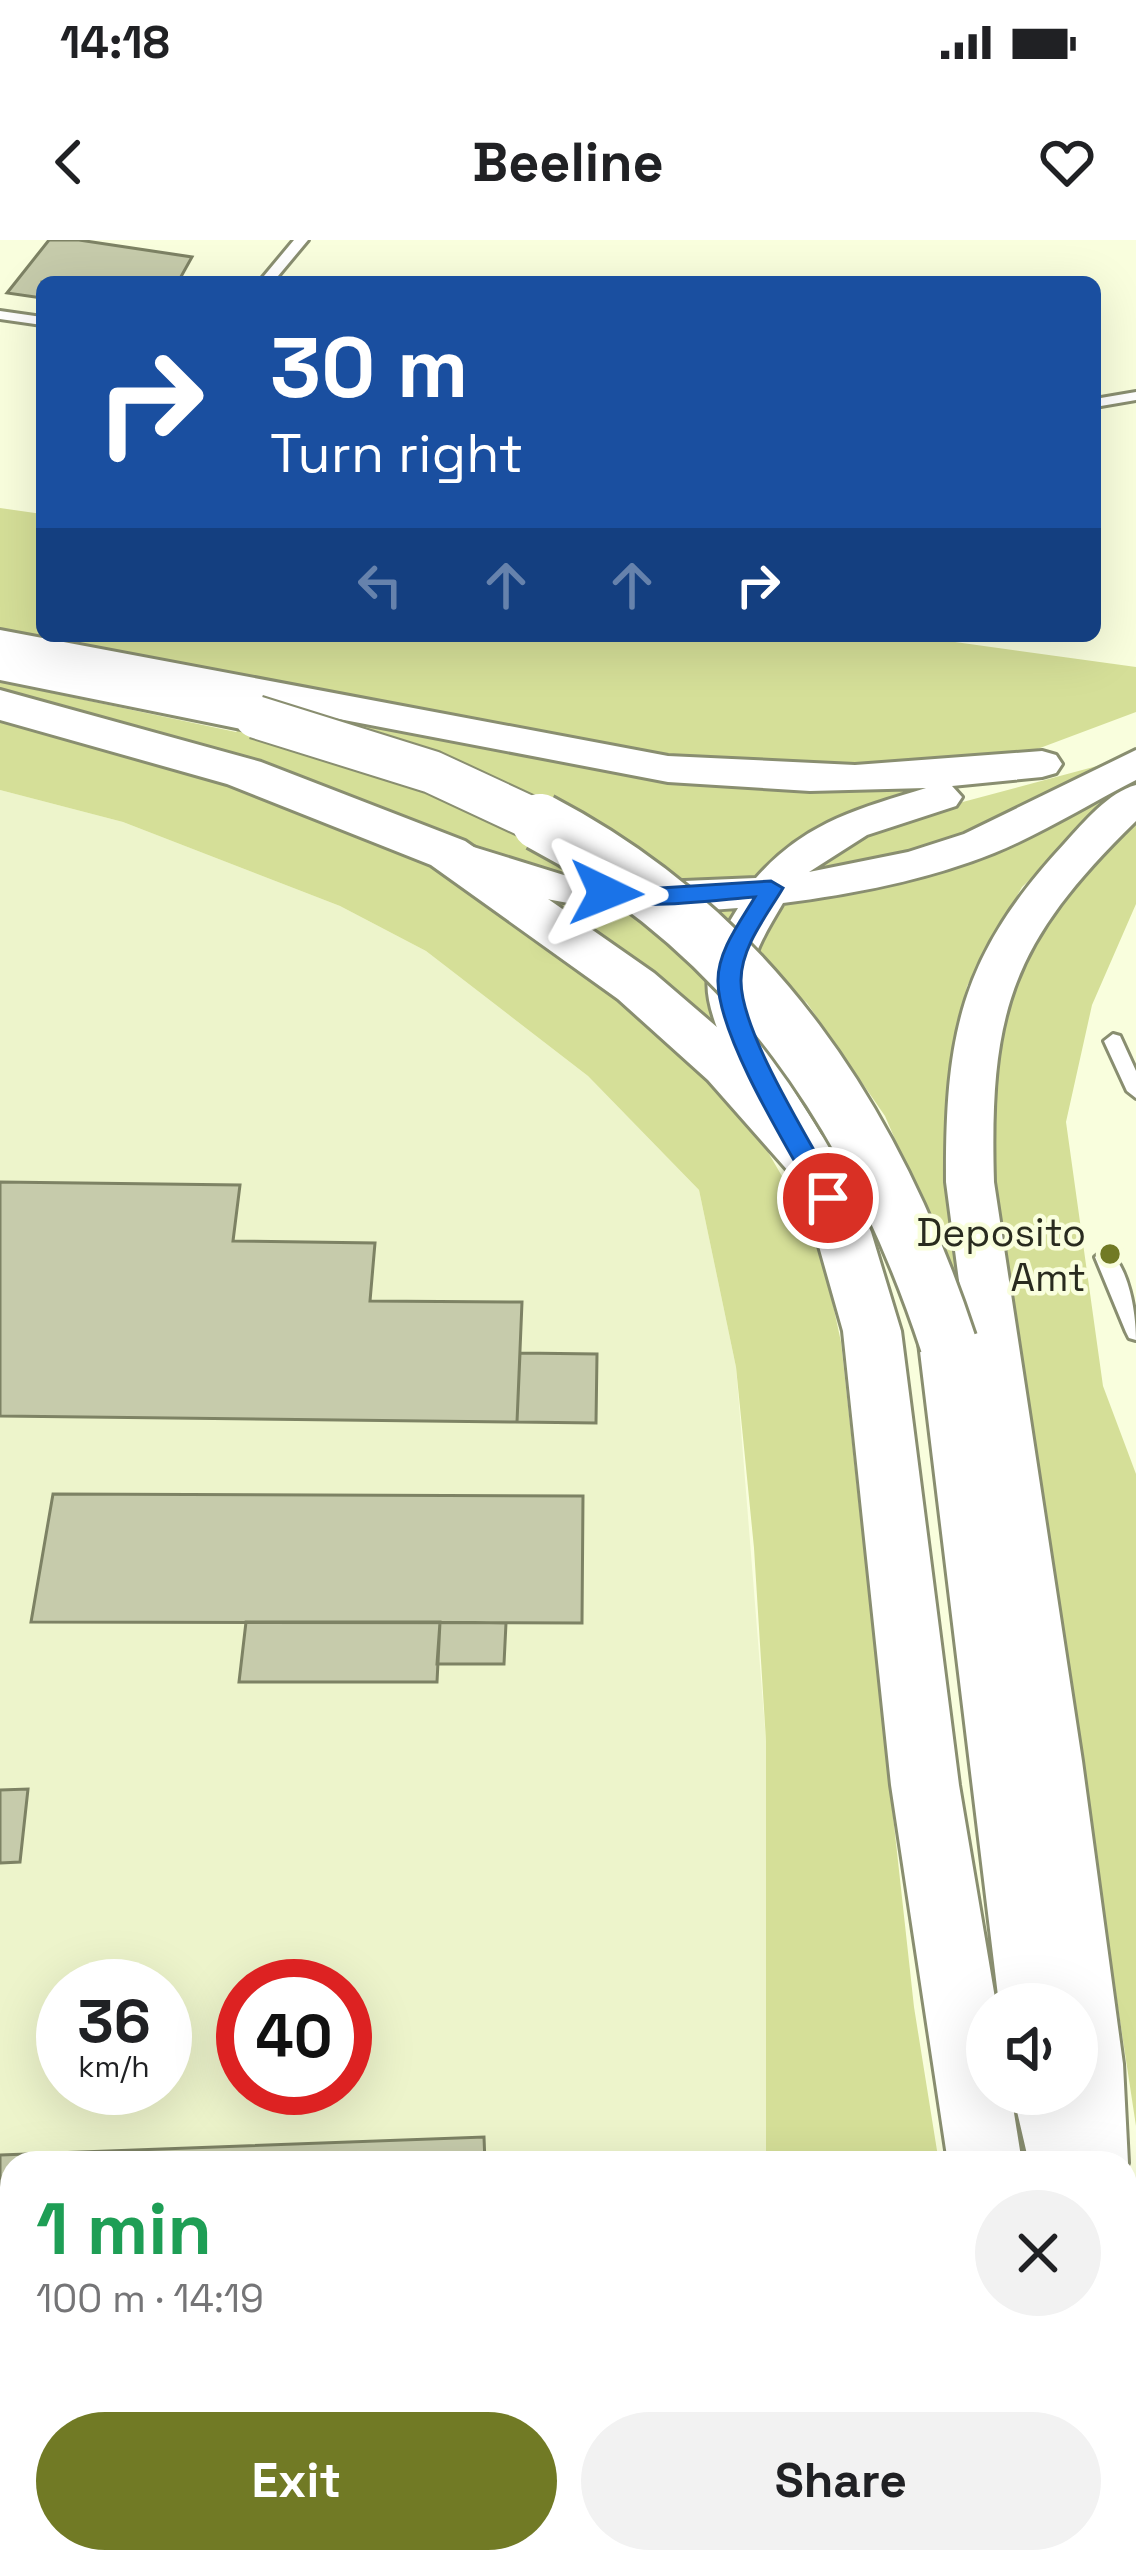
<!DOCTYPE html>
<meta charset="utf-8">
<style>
body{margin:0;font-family:"Space Grotesk",sans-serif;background:#f2f2f2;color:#202124;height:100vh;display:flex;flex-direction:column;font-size:45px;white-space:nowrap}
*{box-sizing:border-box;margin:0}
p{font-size:39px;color:#757577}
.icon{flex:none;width:66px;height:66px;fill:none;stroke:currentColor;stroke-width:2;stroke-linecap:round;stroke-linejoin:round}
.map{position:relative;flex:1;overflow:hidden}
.panel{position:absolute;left:0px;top:1911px;width:1137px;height:423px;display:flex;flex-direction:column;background:#fff;border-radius:36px 36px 0 0;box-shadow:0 12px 48px #0002}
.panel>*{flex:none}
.banner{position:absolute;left:36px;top:36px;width:1065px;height:366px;border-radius:18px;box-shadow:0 12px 48px #0002;background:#1a4fa0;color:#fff;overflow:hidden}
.buttons{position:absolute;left:966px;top:1743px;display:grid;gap:24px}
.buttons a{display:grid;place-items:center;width:132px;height:132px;border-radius:50%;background:#fff;box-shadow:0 12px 48px #0002;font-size:60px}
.speed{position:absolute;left:36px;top:1719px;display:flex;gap:24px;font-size:60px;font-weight:700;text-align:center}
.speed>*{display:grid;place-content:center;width:156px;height:156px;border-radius:50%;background:#fff;box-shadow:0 12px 48px #0002;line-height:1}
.speed small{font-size:30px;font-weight:400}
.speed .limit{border:18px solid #d22;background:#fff;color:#111}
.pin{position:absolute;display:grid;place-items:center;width:102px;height:102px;color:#fff;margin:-51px;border:6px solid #fff;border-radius:50%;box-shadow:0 3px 12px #0007}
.me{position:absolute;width:132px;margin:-66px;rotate:92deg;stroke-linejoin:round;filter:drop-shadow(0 0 9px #0008)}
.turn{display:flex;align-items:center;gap:42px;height:252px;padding:0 36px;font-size:54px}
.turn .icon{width:156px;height:156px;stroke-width:2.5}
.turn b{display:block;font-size:84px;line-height:102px}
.lanes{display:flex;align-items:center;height:114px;padding:0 36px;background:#0003;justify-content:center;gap:60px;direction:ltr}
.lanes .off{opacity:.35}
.round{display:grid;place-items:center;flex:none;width:126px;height:126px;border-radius:63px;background:#f2f2f2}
.overview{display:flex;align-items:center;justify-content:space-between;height:204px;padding:0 36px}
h1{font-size:72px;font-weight:700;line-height:90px;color:#1e9e55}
.action{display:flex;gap:24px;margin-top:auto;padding:24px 36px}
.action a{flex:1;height:138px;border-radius:72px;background:#717a25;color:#fff;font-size:48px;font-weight:700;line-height:138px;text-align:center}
.action a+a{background:#f2f2f2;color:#202124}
.status{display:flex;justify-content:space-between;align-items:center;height:84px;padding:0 60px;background:#fff;direction:ltr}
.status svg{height:33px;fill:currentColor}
header{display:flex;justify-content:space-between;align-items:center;height:156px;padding:0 36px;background:#fff;font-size:54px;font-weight:700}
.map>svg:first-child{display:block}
</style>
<div class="status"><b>14:18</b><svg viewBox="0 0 49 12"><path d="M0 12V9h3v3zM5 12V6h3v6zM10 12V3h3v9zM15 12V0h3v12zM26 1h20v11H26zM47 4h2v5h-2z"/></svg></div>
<header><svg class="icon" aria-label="back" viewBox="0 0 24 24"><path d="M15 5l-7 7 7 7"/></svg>Beeline<svg class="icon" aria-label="heart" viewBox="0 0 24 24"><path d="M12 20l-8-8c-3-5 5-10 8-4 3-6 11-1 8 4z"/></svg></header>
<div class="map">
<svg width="1136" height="2332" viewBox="0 0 1136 2332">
<rect width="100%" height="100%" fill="#f9fedd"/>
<!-- built -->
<path fill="#edf4cb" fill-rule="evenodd" d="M0,550l123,32 217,84 86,45 162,125 111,114 37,177 30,374v422h-754v399h788l1,10h-801zM63,1746h102v102h-102zM243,1746h102v102h-102z"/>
<!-- green -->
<path fill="#d5df98" d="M0,268l42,6v122h870l224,31v45l-120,45 -81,13 -254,-7 -681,-128z
M0,442l236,50 37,-28 527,86 128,1 -167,90 -159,6 -61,-12 -290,-113 -251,-74z
M0,479l191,54 181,67 69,32 183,119 130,137 65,112 22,102 73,665 25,156h-173v-422l-12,-193 -18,-181 -37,-177 -111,-114 -162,-125 -86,-45 -217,-84 -123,-32z
M1112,522l-156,81 -160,33 88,-53z
M1134,542l-112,105 -55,99 -12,83 7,226 -77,-179 -78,-113 -60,-53 35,-53 240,-59z
M1136,584v80l-44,101 -26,117 37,264 33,88v652l-150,-990v-72l49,-134 46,-56z
M524,652l224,6 -13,160z
M800,2322h203l1,10h-203z"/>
<!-- building -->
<path fill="#c6cbab" stroke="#7d8264" stroke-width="3" d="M49,0h30l113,17 -14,25h-136v16l-35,-5z
M0,942l240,3 -7,56 142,2 -5,58 152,1 -5,120 -517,-6z
M520,1113l77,1 -1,69 -79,-1z
M53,1254l530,2 -1,127 -551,-1z
M246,1382h194l-3,60h-198z
M440,1382l66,1 -2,41h-67z
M28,1549l-8,73 -20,1v-73z
M484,1897l1,26h-473v64h-12v-72z
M0,1987h12v63l-12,1z"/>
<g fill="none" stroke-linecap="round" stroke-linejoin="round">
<!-- service casing -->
<g stroke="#898e70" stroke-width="6">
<path id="service" d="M294,0h14l-35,42h-14z
M0,71l42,6v8l-42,-6z
M1136,152v8l-41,7v-8z
M1113,794l7,2 16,35v27l-9,-7 -23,-50z
M1105,1009c24,14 31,65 31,91l-7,-2 -3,-6 -31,-75z"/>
</g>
<!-- tertiary casing -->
<g stroke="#898e70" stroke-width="6">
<path id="tertiary" d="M0,390l668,126 187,9 187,-14 14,4 6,9 -6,9 -14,4 -90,9 10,11 -6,9 -89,29 -58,37 99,-20 56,-18 172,-84v30c-47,24 -93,53 -142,73 -67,27 -140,41 -211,50 -13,23 -32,50 -32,78 0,55 48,114 74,160l-7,12 -16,5 -16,-5c-25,-43 -85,-128 -78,-177 3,-25 17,-47 30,-68 -88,7 -174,2 -257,-27 -18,-6 -38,-10 -48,-26l6,-10 15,-4 113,35 93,6 96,-4c49,-56 102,-69 170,-90l-116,3 -142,-9 -668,-128z
M1136,545v36c-124,121 -147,189 -142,361l88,579 41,303 5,99 -3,7v-7h-61l-2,-69h15v-90h-23l-108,-822c-1,-149 15,-227 119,-339 19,-21 44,-51 71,-58z"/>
</g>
<!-- secondary casing -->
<g stroke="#898e70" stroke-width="6">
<path id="secondary" d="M0,412l256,50 16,5 7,10 -7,10 -16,5 -256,-52z
M0,450l261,72 204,79 189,132 92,79 87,96 38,84 30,99 58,454 37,219h-9v90h24l11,69h-74l-57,-378 -48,-454 -28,-99 -25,-59 -82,-93 -90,-81 -187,-134 -204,-81 -227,-64z
M948,1080l21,7 8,16 94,661h-72l-80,-661 8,-16z
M1077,1831l26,92h-74l-16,-69h64z
M1125,2180l11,4v146l-19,-8h8z
M1008,2322h82l2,10h-82z"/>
</g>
<!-- service -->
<use href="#service" fill="#fff" fill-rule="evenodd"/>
<!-- tertiary -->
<use href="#tertiary" fill="#fff" fill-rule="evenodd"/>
<!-- secondary -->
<use href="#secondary" fill="#fff" fill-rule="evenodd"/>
<!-- secondary-bridge-far1 casing -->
<g stroke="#898e70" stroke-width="46" stroke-linecap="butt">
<path id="secondary-bridge-far1" d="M256,477l176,55 114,53"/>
</g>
<!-- secondary-bridge casing -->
<g stroke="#898e70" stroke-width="62" stroke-linecap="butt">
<path id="secondary-bridge" d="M540,582c212,111 335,299 408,521"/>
</g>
<!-- secondary-bridge-far1 -->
<use href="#secondary-bridge-far1" stroke="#fff" stroke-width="42"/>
<!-- secondary-bridge -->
<use href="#secondary-bridge" stroke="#fff" stroke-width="56"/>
</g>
<!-- route -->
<path fill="#1a73e8" stroke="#114b97" stroke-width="3" d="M771,641l12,7c-16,27 -42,59 -42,92 -1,53 73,167 100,218l-13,9 -9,-3c-29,-52 -100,-165 -101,-222 -1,-30 22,-60 37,-85 -34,2 -137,18 -160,-4l11,-8 38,4z"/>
<!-- markers -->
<circle fill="#717a25" stroke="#f9fedd" stroke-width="4.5" cx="1110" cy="1014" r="12"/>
<g text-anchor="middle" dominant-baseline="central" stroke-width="9" stroke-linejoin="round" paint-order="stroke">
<!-- poi labels -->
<g font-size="39" fill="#292b1f" stroke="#f9fedd" text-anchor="end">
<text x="1086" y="992">Deposito<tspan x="1086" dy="45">Amt</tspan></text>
</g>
</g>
</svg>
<div class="buttons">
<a><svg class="icon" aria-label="sound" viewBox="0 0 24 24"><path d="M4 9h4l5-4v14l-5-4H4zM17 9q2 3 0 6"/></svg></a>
</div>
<div class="speed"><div>36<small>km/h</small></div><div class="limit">40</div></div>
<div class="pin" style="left:828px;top:958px;background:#d93025"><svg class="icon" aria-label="arrive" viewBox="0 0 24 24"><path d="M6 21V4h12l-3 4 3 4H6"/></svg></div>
<svg class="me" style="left:606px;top:653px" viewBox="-20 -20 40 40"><path d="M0-17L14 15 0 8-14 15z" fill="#1a73e8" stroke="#fff" stroke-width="4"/></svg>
<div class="banner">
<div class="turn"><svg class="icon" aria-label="right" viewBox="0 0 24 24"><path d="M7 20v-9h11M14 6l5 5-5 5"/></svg><div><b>30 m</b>Turn right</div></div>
<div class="lanes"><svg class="icon off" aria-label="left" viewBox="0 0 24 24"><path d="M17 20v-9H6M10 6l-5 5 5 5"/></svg><svg class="icon off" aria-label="ahead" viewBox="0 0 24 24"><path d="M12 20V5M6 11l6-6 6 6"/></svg><svg class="icon off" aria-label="ahead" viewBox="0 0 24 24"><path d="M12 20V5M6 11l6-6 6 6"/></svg><svg class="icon" aria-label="right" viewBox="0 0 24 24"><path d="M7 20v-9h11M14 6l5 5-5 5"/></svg></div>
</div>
<section class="panel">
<div class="overview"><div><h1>1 min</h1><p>100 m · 14:19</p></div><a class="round"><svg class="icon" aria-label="close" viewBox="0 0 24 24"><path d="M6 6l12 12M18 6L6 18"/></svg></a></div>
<div class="action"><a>Exit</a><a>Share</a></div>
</section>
</div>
